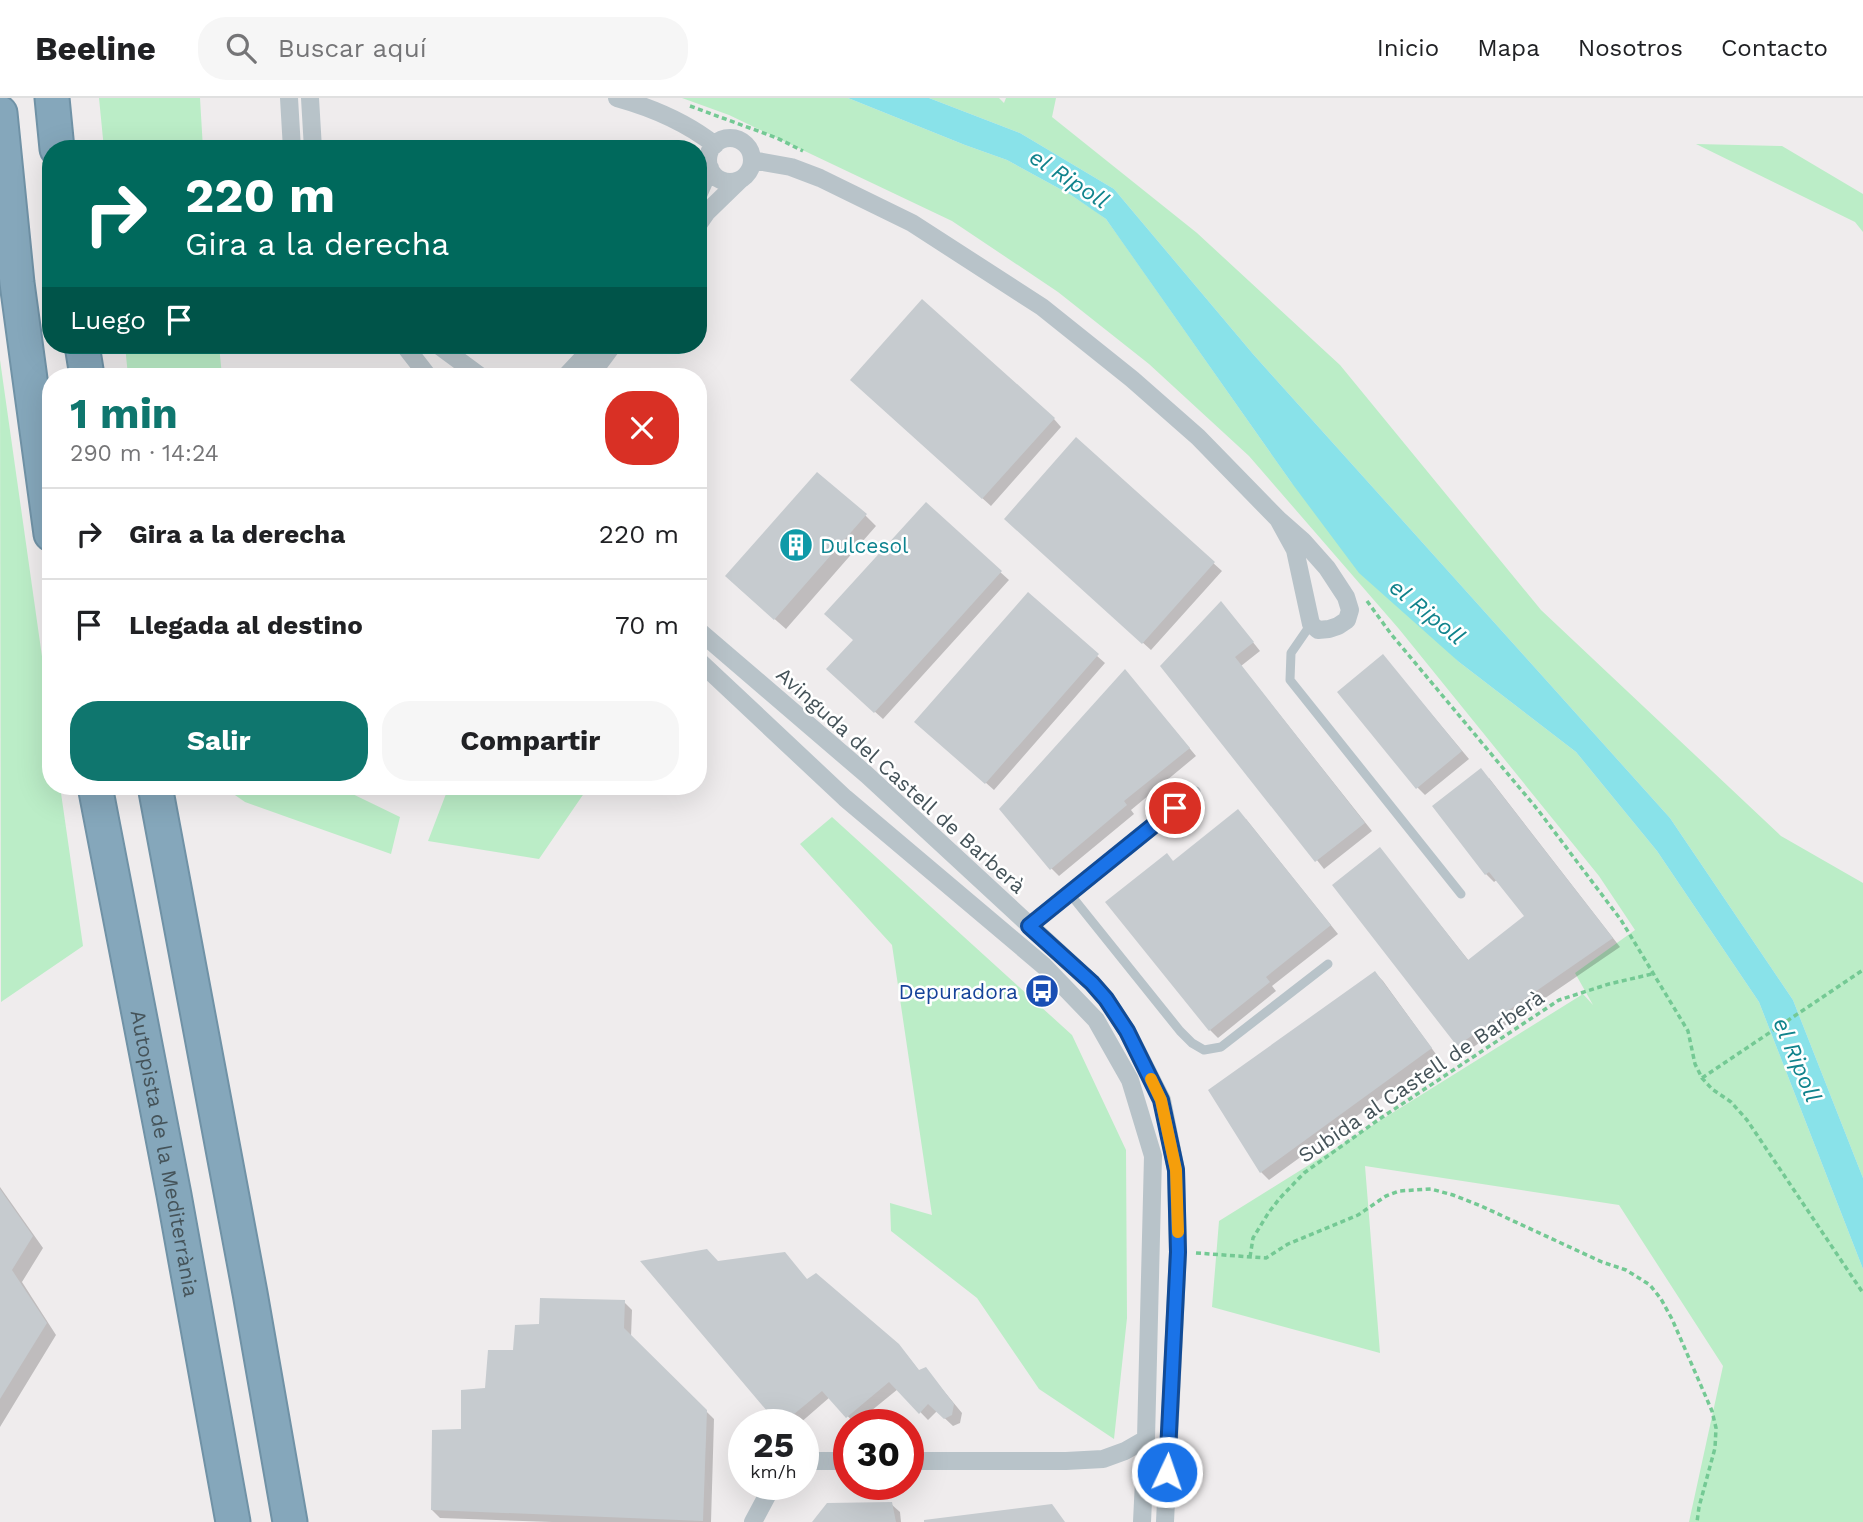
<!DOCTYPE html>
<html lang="es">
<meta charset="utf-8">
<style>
body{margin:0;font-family:"Work Sans",sans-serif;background:#f6f6f6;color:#202124;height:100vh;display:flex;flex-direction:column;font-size:26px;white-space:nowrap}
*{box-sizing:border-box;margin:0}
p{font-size:23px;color:#757577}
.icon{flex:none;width:38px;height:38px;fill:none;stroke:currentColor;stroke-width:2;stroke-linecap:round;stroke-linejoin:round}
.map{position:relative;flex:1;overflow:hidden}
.details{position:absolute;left:42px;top:270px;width:665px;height:427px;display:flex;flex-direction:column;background:#fff;border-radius:28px;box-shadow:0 7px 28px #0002}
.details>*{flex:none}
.hud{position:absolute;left:42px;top:42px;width:665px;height:214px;border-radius:28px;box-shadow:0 7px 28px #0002;background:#00695c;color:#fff;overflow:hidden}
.speed{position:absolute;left:728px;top:1311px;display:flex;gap:14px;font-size:35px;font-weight:700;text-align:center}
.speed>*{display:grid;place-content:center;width:91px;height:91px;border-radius:50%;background:#fff;box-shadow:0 7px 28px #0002;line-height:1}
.speed small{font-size:18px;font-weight:400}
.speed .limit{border:10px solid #d22;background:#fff;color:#111}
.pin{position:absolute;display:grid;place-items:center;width:60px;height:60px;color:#fff;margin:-30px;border:4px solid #fff;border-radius:50%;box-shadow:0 2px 7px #0007}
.me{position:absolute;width:77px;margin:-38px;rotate:3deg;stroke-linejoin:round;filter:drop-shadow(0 0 5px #0008)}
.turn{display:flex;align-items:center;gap:24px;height:147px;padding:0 28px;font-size:32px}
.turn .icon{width:91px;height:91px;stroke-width:2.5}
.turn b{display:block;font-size:49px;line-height:60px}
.then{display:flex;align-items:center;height:66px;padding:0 28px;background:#0003;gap:14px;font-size:26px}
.round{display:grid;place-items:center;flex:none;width:74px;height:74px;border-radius:28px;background:#f6f6f6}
.summary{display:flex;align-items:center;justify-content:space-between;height:119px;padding:0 28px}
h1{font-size:42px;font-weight:700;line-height:52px;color:#0f766e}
.cta{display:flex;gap:14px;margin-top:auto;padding:14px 28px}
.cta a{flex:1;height:80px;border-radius:28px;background:#0f766e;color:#fff;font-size:28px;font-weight:700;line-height:80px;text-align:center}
.cta a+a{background:#f6f6f6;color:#202124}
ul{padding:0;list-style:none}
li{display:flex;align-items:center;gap:21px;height:91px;padding:0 28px;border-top:2px solid #e0e0e0}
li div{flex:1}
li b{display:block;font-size:26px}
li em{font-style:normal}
header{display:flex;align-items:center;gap:42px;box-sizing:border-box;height:98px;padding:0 35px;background:#fff;border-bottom:2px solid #e0e0e0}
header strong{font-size:33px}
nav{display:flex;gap:38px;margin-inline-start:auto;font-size:24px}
.search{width:490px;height:63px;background:#f6f6f6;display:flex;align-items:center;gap:18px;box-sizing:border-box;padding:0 24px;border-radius:28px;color:#757577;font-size:26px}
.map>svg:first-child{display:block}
</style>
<header>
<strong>Beeline</strong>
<div class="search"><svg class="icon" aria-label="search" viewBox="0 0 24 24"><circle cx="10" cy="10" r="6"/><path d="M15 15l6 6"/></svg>Buscar aquí</div>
<nav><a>Inicio</a><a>Mapa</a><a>Nosotros</a><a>Contacto</a></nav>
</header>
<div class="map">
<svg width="1863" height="1424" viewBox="0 0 1863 1424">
<rect width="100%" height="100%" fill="#efeced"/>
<!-- green -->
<path fill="#bbedc7" d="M99,0h101l3,51h-99z
M682,0h166l117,47 42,15 64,35 24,16 11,8 15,21 170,242 168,180 117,90 81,99 102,151 104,267v253h-174l34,-156 -104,-161 -254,-39 15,187 -168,-46 7,-86 364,-227 10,11 -18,-32 60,-43 -36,-54 -200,-247 -150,-173 -100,-92 -91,-72 -106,-71 -223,-106z
M929,0h70l5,5 2,-5h50l-4,19 145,116 143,132 201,245 240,226 82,47v295l-70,-178 -123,-182 -417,-464 -139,-165 -94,-56z
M1696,46l86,2 81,48v38l-8,-10z
M125,247h94l3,31h-94z
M0,262l51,360v66h9l23,160 -82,56z
M222,688h114l64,31 -9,37 -146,-52z
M449,688h140l-50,73 -111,-18z
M832,719l240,218 54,115 1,168 -13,121 -75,-50 -62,-91 -86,-67 -1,-28 42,12 -40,-270 -92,-101z"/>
<!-- water -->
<path fill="#89e2e9" d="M848,0h81l91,35 94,56 139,165 417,464 123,182 70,178v91l-104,-267 -102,-151 -81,-99 -117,-90 -100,-89 -68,-91 -185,-263 -35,-24 -64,-35 -42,-15z"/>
<!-- shadow -->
<path fill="#0003" d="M860,290l194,31 7,8 -70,79z
M1077,342l145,131 -71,79 -137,-123z
M926,407l83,75 -126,139 -47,-42z
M865,417l11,11 -90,103 -48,-42z
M1028,497l77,68 -111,127 -69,-61z
M1229,514l31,39 -19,15 131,165 -48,38 -161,-203z
M1383,558l86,103 -44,36 -8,-8z
M1132,581l64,77 -65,54 3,4 -75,62 -8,-8z
M1489,680l131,169 -154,105 -8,-7 -78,-196 89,112 58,-45 -29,-37 -4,3 -8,-8z
M1246,721l92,115 -66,52 4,5 -58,47 -8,-8z
M1375,875l8,8 55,76 -169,123 -8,-8z
M0,1089l43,61 -21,34 34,53 -56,92z
M643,1165h75l90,18 98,73 14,18 13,6 29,35 -2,10 -7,3 -16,-15 -9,9 -30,-31 -43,35 -25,-27 -31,27h-18z
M624,1204l8,8 -1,27 83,82 -3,103h-159l-112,-4 -8,-8 31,-80 24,-41 28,-37z
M891,1406l9,8 1,10h-86z"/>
<!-- building -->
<path fill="#c6cbcf" d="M922,201l133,119 -73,81 -132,-119z
M1076,339l139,125 -73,82 -138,-125z
M817,374l50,42 -93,106 -49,-44z
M926,404l76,69 -128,142 -48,-44 27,-29 -29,-26z
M1028,494l71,62 -114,130 -71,-62z
M1221,503l33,41 -19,15 130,166 -50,39 -155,-196z
M1383,556l79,97 -46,38 -79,-97z
M1125,571l65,79 -66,53 3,4 -77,65 -51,-61z
M1481,670l132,170 -156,108 -125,-161 48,-38 88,113 56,-44 -35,-44 -4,3 -53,-69z
M1238,711l93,116 -65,52 4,5 -61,49 -104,-129 62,-49 6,8z
M1375,873l57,77 -172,125 -52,-83z
M0,1091l33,47 -21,34 35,53 -47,76z
M707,1151l11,12 67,-9 22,27 9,-6 83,71 20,26 7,-3 28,37 -2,11 -8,4 -16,-15 -9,10 -30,-32 -43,36 -24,-27 -40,33h-4l-138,-163z
M540,1200l85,2 -1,28 83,82 -4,111 -272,-11 1,-80 29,-1v-39l24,-2 3,-38h25l2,-25 24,-1z
M892,1404l4,20h-84l15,-19z
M1052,1406l13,18h-141v-2z"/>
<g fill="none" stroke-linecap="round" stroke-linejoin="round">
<!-- highway casing -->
<g stroke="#7092a6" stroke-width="37">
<g id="highway">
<path d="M52,0l5,51"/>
<path d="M0,15l17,170 34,251"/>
<path d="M82,247l5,31"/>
<path id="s1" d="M95,688l79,409 59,327"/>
<path d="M155,688l95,507 40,229"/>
</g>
</g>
<!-- path -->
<path stroke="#74c994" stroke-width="3.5" stroke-dasharray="5 3.5" stroke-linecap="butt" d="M690,8l87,32 26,13
M1367,503l24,33 147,176 83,110 67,111 7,33 7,14 10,11 19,13 16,18 116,173
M1702,980l161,-108
M1196,1155l70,5 22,-14 70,-29 28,-19 13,-5 32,-2 22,6 28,11 121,56 24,8 24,15 11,14 11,20 40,92 4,17 -1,20 -16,59 -2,15
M1250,1159l3,-19 16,-26 11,-14 24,-25 74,-53 181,-120 50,-16 43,-10"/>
<!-- lane -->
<path stroke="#b8c3c9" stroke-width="9" d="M1311,526l-20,29 -1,27 171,214
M1070,796l110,137 12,12 12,7 17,-3 107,-83
M1029,828l167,-135"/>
<!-- street -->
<path stroke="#b8c3c9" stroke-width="18" d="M289,0l3,51
M310,0l3,51
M617,0c36,10 69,24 98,47
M708 62a22 22 0 1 1 44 0a22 22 0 1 1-44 0Z
M752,62l39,7 29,11 92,45 130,84 90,72 66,58 80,82 25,22 24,27 19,29 4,13 -3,10 -9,6 -9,3 -11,1 -7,-6 -16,-74 -17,-31
M698,97l12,-27
M698,127l9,-13 33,-32
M404,247l24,31
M438,247l42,31
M566,278l29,-31
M590,278l23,-31
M698,532l169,145 225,208 14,16 21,32 35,69 14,70 2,82 -13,270
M698,562l147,138 199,168 52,54 34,60 23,76 -7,283 -4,83
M908,1363h158l37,-2 22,-8 21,-12
M803,1367l10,-4h36
M753,1424l16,-30 8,-8"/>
<!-- highway -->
<use href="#highway" stroke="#85a7bb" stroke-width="33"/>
</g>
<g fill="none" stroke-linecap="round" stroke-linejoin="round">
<!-- route casing -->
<g stroke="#114b97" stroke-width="18">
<path id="route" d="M1167,1374l11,-220 -2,-82 -15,-70 -34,-69 -21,-32 -14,-16 -63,-57 146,-118"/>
</g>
<!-- route -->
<use href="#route" stroke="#1a73e8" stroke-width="12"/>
<!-- slow -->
<path stroke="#f59e0b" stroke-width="12" d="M1151,981l10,21 15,70 2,62"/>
</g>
<!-- icons -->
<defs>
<g id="building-disc" transform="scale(1.75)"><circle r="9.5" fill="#0f9aa8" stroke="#fff"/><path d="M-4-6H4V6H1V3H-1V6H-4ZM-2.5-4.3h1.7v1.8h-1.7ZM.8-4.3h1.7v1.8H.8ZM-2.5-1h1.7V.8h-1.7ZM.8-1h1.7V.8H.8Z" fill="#fff"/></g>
<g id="bus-disc" transform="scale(1.75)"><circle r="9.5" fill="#1a4fb4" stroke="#fff"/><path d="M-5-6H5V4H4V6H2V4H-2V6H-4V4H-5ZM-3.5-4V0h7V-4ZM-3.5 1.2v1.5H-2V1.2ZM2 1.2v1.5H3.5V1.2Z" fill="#fff"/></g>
</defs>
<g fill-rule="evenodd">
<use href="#building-disc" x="796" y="447"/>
<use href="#bus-disc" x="1042" y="893"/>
</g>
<g text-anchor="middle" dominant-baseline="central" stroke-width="5" stroke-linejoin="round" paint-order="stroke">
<!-- culture labels -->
<g font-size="21" fill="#0d838f" stroke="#fff" text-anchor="start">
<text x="820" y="447">Dulcesol</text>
</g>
<!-- street labels -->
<g font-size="21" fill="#455359" stroke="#fff">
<text transform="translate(901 682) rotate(42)">Avinguda del Castell de Barberà</text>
<text transform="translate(1421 978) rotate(-34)">Subida al Castell de Barberà</text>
<text stroke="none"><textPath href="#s1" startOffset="374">Autopista de la Mediterrània</textPath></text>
</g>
<!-- transit labels -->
<g font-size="21" fill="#164399" stroke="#fff" text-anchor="end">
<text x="1018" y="893">Depuradora</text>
</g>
<!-- water labels -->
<g font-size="23" font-style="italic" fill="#10838c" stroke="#fff">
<text transform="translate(1069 81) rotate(33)">el Ripoll</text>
<text transform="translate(1427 514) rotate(39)">el Ripoll</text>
<text transform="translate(1797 962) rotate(67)">el Ripoll</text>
</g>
</g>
</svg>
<div class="speed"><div>25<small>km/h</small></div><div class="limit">30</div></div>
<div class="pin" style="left:1175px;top:710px;background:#d93025"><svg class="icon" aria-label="arrive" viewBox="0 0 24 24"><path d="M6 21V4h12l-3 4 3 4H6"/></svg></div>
<svg class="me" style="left:1167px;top:1374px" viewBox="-20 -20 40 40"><circle r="17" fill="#1a73e8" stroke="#fff" stroke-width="3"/><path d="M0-11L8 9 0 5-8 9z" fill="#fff"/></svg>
<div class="hud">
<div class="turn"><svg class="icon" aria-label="right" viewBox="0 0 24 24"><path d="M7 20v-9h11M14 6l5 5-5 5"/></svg><div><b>220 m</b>Gira a la derecha</div></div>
<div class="then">Luego<svg class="icon" aria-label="arrive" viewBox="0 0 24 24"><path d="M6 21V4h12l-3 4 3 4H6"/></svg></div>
</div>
<section class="details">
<div class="summary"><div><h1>1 min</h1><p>290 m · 14:24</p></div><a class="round" style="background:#d93025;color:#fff"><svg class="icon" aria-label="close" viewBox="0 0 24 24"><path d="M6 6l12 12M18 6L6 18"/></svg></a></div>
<ul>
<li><svg class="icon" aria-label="right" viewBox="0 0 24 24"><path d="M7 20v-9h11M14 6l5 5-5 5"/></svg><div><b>Gira a la derecha</b></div><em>220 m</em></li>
<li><svg class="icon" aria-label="arrive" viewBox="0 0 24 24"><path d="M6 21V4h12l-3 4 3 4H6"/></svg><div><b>Llegada al destino</b></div><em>70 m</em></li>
</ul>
<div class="cta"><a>Salir</a><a>Compartir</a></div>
</section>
</div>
